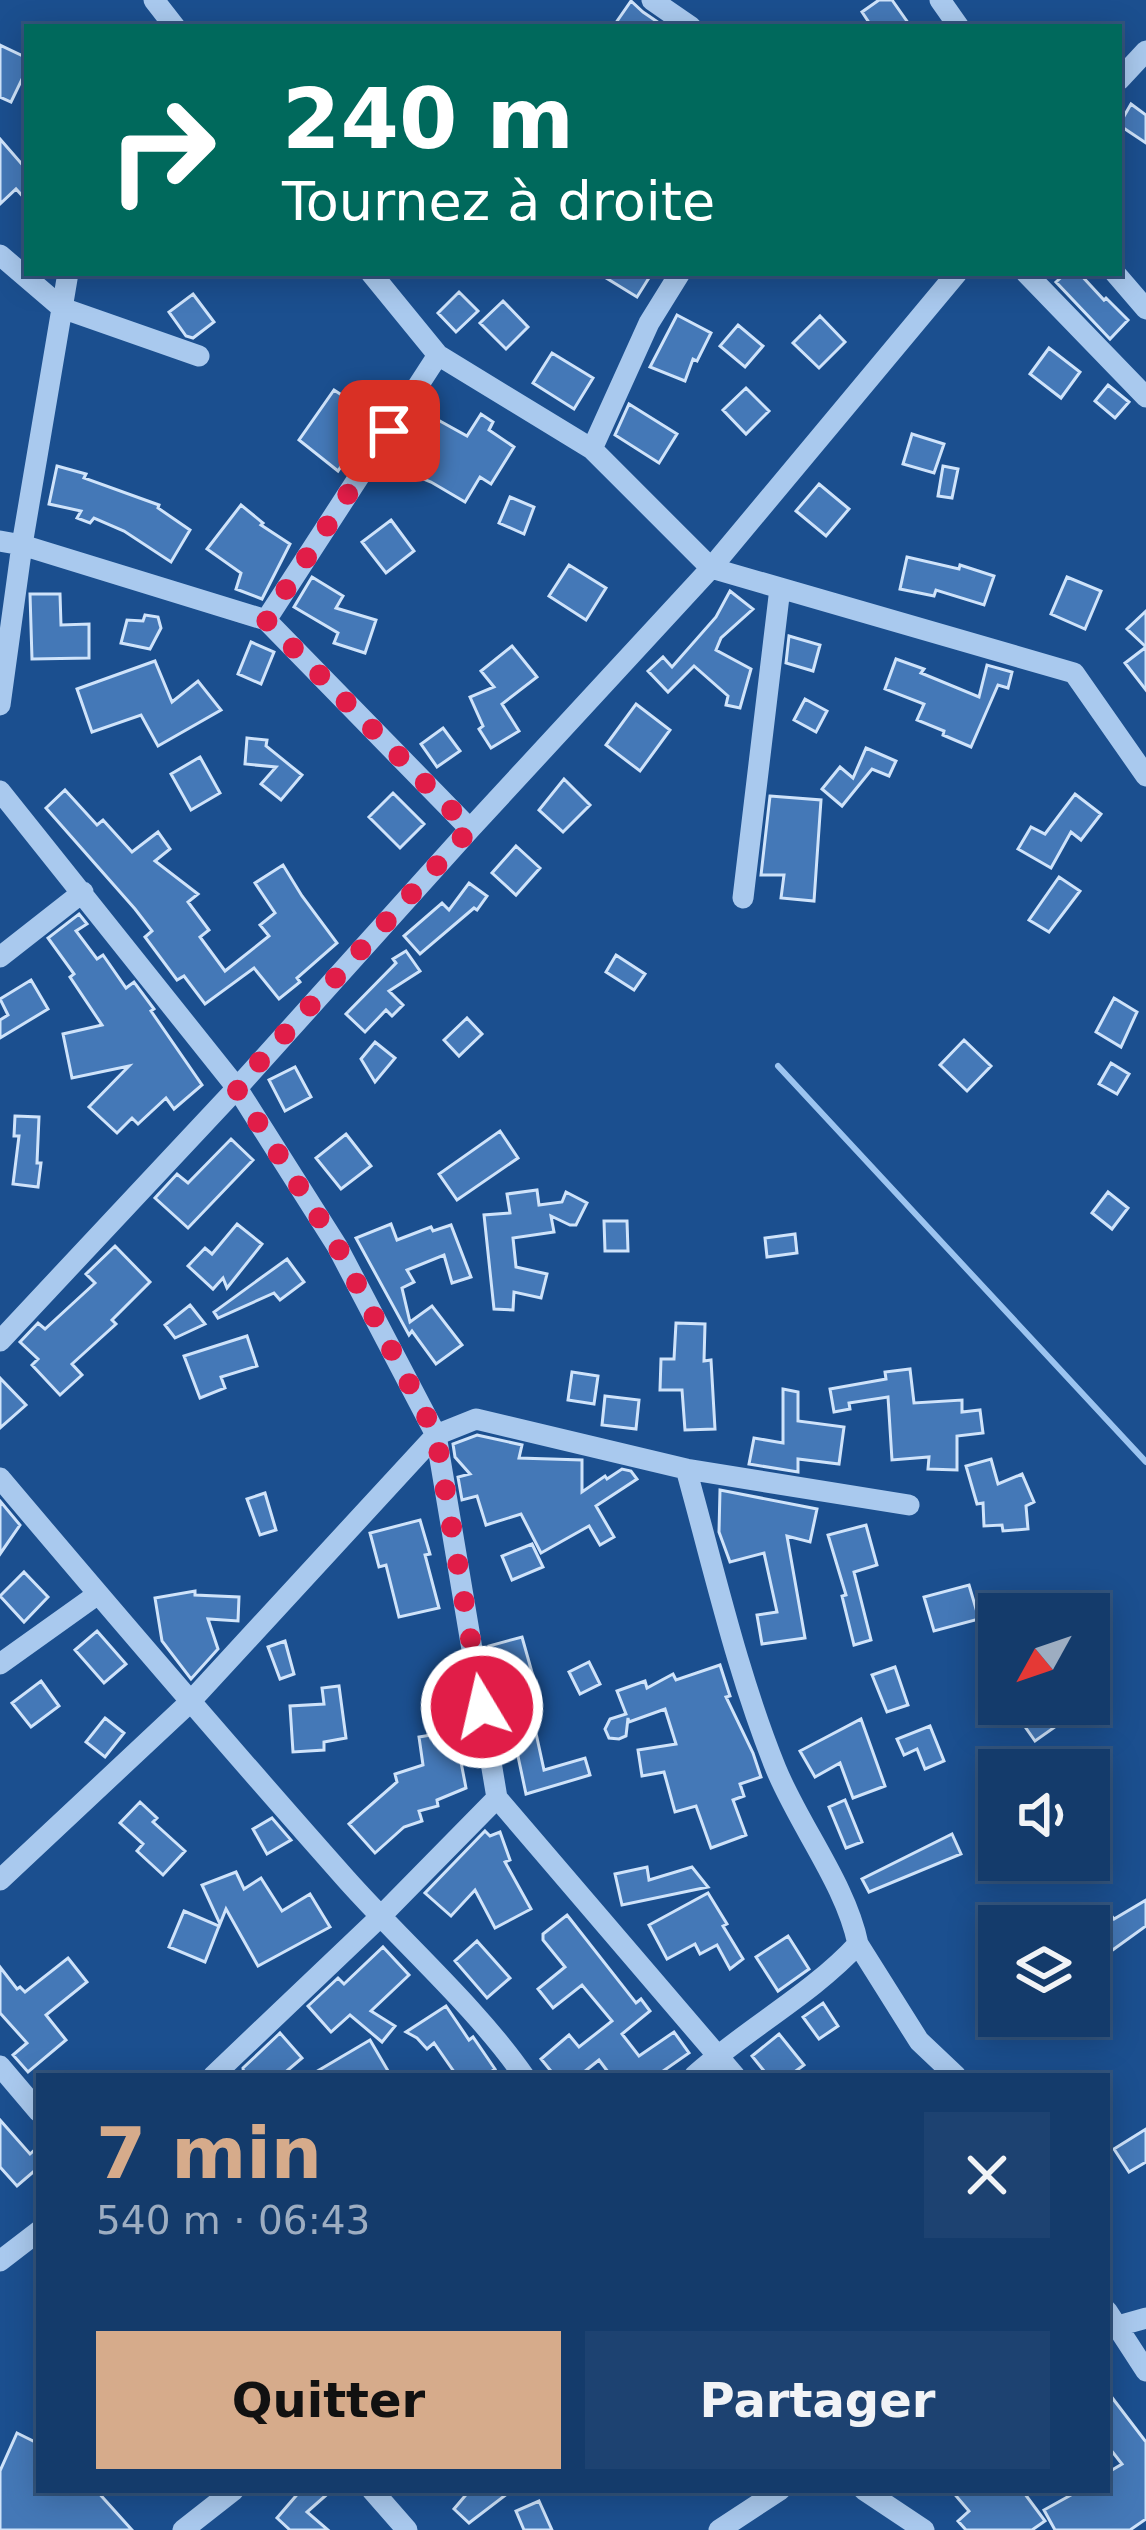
<!DOCTYPE html>
<html lang="fr">
<meta charset="utf-8">
<style>
body{margin:0;font-family:"DejaVu Sans",sans-serif;background:#1d4271;color:#f1f3f6;height:100vh;display:flex;flex-direction:column;font-size:45px;white-space:nowrap}
*{box-sizing:border-box;margin:0}
p{font-size:39px;color:#9dadc1}
.icon{flex:none;width:66px;height:66px;fill:none;stroke:currentColor;stroke-width:2;stroke-linecap:round;stroke-linejoin:round}
.map{position:relative;flex:1;overflow:hidden}
.drawer{position:absolute;left:36px;top:2073px;width:1074px;height:420px;display:flex;flex-direction:column;background:#143b6b;border-radius:0px;box-shadow:0 6px 30px #0003,0 0 0 3px #33557e}
.drawer>*{flex:none}
.guide{position:absolute;left:24px;top:24px;width:1098px;height:252px;border-radius:0px;box-shadow:0 6px 30px #0003,0 0 0 3px #33557e;background:#00695c;color:#fff;overflow:hidden}
.needle{width:78px;rotate:230deg}
.buttons{position:absolute;left:978px;top:1593px;display:grid;gap:24px}
.buttons a{display:grid;place-items:center;width:132px;height:132px;border-radius:0px;background:#143b6b;box-shadow:0 6px 30px #0003,0 0 0 3px #33557e;font-size:60px}
.pin{position:absolute;display:grid;place-items:center;width:102px;height:102px;color:#fff;margin:-51px;border-radius:24px;box-shadow:0 6px 18px #0006}
.me{position:absolute;width:132px;margin:-66px;rotate:351deg;stroke-linejoin:round;filter:drop-shadow(0 0 9px #0008)}
.turn{display:flex;align-items:center;gap:42px;height:252px;padding:0 60px;font-size:54px}
.turn .icon{width:156px;height:156px;stroke-width:2.5}
.turn b{display:block;font-size:84px;line-height:102px}
.round{display:grid;place-items:center;flex:none;width:126px;height:126px;border-radius:0px;background:#1d4271}
.summary{display:flex;align-items:center;justify-content:space-between;height:204px;padding:0 60px}
h1{font-size:72px;font-weight:700;line-height:90px;color:#d6ab8b}
.button{display:flex;gap:24px;margin-top:auto;padding:24px 60px}
.button a{flex:1;height:138px;border-radius:0px;background:#d6ab8b;color:#111;font-size:48px;font-weight:700;line-height:138px;text-align:center}
.button a+a{background:#1d4271;color:#f1f3f6}
.map>svg:first-child{display:block}
</style>
<div class="map">
<svg width="1146" height="2530" viewBox="0 0 1146 2530">
<rect width="100%" height="100%" fill="#1b4f8f"/>
<g fill="none" stroke-linecap="round" stroke-linejoin="round">
<!-- stream -->
<path stroke="#9cc4f0" stroke-width="6" d="M778,1066l368,396"/>
</g>
<!-- building -->
<path fill="#4478b7" stroke="#cfe3fa" stroke-width="3" d="M879,0h13l19,27h-39l-10,-15z
M631,1l12,11 22,15h-52z
M0,45l27,13v11l-16,33 -11,-5z
M1131,104l15,11v28l-27,-18z
M0,139l27,31v31l-11,-12 -16,15z
M598,273h54l-15,24z
M1066,273h13l25,27 2,-2 22,22 -18,19 -54,-57z
M459,292l19,19 -22,21 -18,-19z
M193,294l21,28 -21,16 -7,-2 -17,-24z
M503,301l25,26 -22,22 -26,-26z
M677,315l34,18 -14,28 -4,-2 -8,22 -35,-14z
M820,316l25,26 -26,26 -26,-25z
M738,325l25,21 -18,21 -25,-21z
M1049,348l31,24 -19,26 -31,-24z
M552,353l41,25 -19,31 -41,-26z
M1108,385l21,17 -14,16 -20,-17z
M746,388l23,23 -23,23 -23,-24z
M334,390l40,26 -36,55 -39,-31z
M629,404l48,30 -18,29 -44,-28z
M420,410l47,26 14,-22 12,8 -4,8 25,17 -23,37 -11,-7 -15,25 -34,-20 -27,-11 12,-27 -9,-4z
M912,434l32,10 -10,29 -31,-9z
M57,466l29,8 -2,4 75,27 -1,3 32,22 -19,32 -47,-31 -30,-13 -4,5 -13,-5 4,-7 -32,-7z
M943,466l15,3 -6,29 -14,-2z
M819,484l30,25 -23,27 -30,-25z
M510,497l24,10 -10,27 -25,-11z
M241,505l22,18 -2,2 29,19 -28,55 -26,-10 5,-16 -34,-24z
M391,520l23,31 -28,22 -24,-31z
M907,557l52,12 1,-4 34,11 -10,29 -48,-15 -2,6 -34,-7z
M569,565l37,23 -20,32 -37,-24z
M312,577l31,19 -7,12 40,12 -11,33 -31,-10 4,-10 -44,-26z
M1067,577l34,14 -16,38 -34,-15z
M730,591l23,18 -32,29 -5,12 35,19 -11,39 -14,-3 2,-9 -34,-30 -26,26 -20,-21 15,-14 9,10 44,-50z
M30,594h30l1,31 28,-1v34l-57,1z
M1146,611v79l-21,-27 21,-16 -19,-18z
M145,615l13,2 3,11 -11,21 -29,-6 6,-23 16,1z
M789,636l31,9 -7,26 -27,-8z
M251,642l23,10 -13,32 -23,-10z
M512,646l25,31 -35,27 17,27 -28,17 -12,-19 4,-3 -13,-29 24,-10 -13,-16z
M896,659l28,10 -3,4 58,24 8,-32 25,7 -4,16 -10,-3 -27,62 -28,-12 1,-4 -27,-11 7,-16 -39,-15z
M155,661l17,41 26,-21 23,29 -63,36 -17,-31 -49,17 -15,-43z
M805,699l22,12 -11,21 -22,-12z
M636,704l34,26 -30,41 -34,-26z
M443,728l17,23 -23,16 -16,-23z
M247,738l20,2 -1,6 36,29 -21,25 -20,-16 15,-17 -31,-3z
M866,748l30,13 -7,15 -17,-7 -30,37 -20,-17 18,-22 13,11z
M200,757l20,36 -29,17 -20,-36z
M564,779l26,26 -27,27 -24,-22z
M65,790l32,35 6,-5 29,32 26,-20 12,17 -15,12 43,33 -10,8 21,28 -9,7 25,34 44,-35 -9,-11 15,-12 -20,-30 28,-18 19,31 35,47 -40,35 3,4 -21,17 -25,-31 -49,36 -21,-28 -7,4 -32,-43 7,-6 -17,-22 -89,-101z
M393,793l31,31 -24,24 -31,-31z
M1075,794l26,20 -20,26 -10,-8 -20,36 -33,-19 13,-22 14,7z
M770,796l51,4 -7,101 -33,-3 3,-23h-23z
M516,846l24,22 -24,27 -24,-22z
M1059,877l21,14 -31,41 -20,-12z
M469,883l18,13 -10,14 -3,-2 -54,46 -16,-18 38,-33 7,7z
M79,914l8,10 -11,7 21,28 6,-4 23,33 8,-6 20,27 -3,2 51,74 -28,24 -8,-11 -28,26 -6,-6 -15,15 -28,-26 40,-41 -57,12 -9,-44 39,-9 -32,-48 4,-3 -26,-36z
M406,951l14,20 -31,20 14,14 -11,11 -6,-6 -21,22 -19,-18 50,-51 -3,-4z
M616,955l29,19 -11,16 -28,-18z
M31,980l17,29 -48,29v-18l8,-5 -8,-16z
M1114,998l23,14 -16,35 -25,-15z
M467,1018l15,16 -23,22 -15,-16z
M964,1040l27,26 -24,25 -27,-26z
M375,1042l20,16 -20,24 -14,-23z
M1111,1063l18,11 -12,20 -18,-10z
M295,1067l16,30 -26,14 -16,-31z
M15,1116l24,1 -2,46h4l-3,24 -25,-3 6,-48h-5z
M500,1131l18,27 -61,42 -18,-26z
M346,1134l25,32 -30,23 -25,-31z
M231,1139l22,21 -65,68 -33,-30 22,-24 11,9z
M537,1190l2,15 23,-3 4,-10 21,11 -11,22h-6l-19,-9 3,16 -41,6 3,29 31,7 -6,24 -27,-6 -1,18 -19,-1 -10,-94 26,-2 -3,-19z
M1108,1192l20,16 -16,21 -20,-16z
M604,1221h23l1,30h-23z
M237,1224l25,20 -35,44 -4,-10 -10,11 -25,-23 17,-18 7,6z
M391,1224l6,16 34,-13 2,4 18,-6 20,52 -19,6 -8,-28 -37,15 7,12 -12,6 8,34 22,-16 30,39 -26,19 -24,-33 -3,4 -53,-97z
M795,1234l2,19 -30,4 -2,-19z
M115,1246l35,36 -38,38 4,4 -44,40 10,11 -22,20 -28,-30 6,-6 -18,-17 18,-19 7,6 50,-46 -9,-9z
M287,1259l17,23 -24,18 -6,-7 -56,25 -4,-6z
M190,1305l15,19 -30,14 -10,-13z
M676,1323l29,1 -1,37 7,-1 4,69 -30,1 -3,-40h-22l1,-31h13z
M247,1336l10,30 -36,11 4,11 -25,10 -16,-42z
M910,1369l4,34 48,-3v12l18,-2 3,23 -26,3v34l-29,-1 1,-12 -37,3 -4,-63 -39,6 1,6 -16,3 -4,-23 56,-10 -1,-7z
M572,1372l26,4 -4,28 -26,-4z
M0,1378l26,27 -26,23z
M783,1389l15,3v29l46,6 -5,37 -41,-5v13l-49,-8 5,-26 29,5z
M605,1396l34,4 -3,29 -34,-4z
M477,1435l45,10 -3,13 63,2v32l23,-16 2,3 15,-10 9,2 6,8 -41,27 18,31 -14,8 -11,-19 -48,27 -20,-39 -35,11 -9,-29 -15,4 -4,-23 12,-3 -15,-17 -2,-13z
M991,1459l7,25 24,-10 12,28 -8,4 2,23 -25,2 -1,-6 -18,1 -1,-23 -6,1 -11,-38z
M720,1490l97,19 -7,33 -23,-6 18,102 -43,6 -5,-29 20,-3 -13,-59 -34,9 -11,-30z
M265,1493l11,37 -16,5 -13,-36z
M0,1501l20,24 -20,29z
M420,1520l10,34 -5,1 14,53 -40,9 -13,-52 -7,2 -9,-34z
M866,1525l11,40 -23,7 17,68 -17,5 -12,-49 4,-1 -18,-60z
M532,1544l11,23 -31,13 -10,-24z
M24,1572l24,25 -24,25 -24,-26z
M969,1585l10,34 -45,12 -10,-34z
M195,1591v4l44,2 -1,24 -30,-2 10,30 -27,30 -29,-38 -7,-43z
M97,1631l29,33 -22,19 -29,-33z
M522,1637l11,39 -32,10 -12,-40z
M285,1641l9,33 -14,5 -12,-32z
M589,1662l11,22 -20,10 -11,-22z
M720,1665l10,31 -4,1 27,56 8,24 -21,7 4,12 -11,4 13,35 -35,13 -15,-42 -21,6 -11,-40 -22,4 -4,-26 38,-6 -11,-35 -36,13 -1,-4 -2,18 -7,3 -10,-1 -4,-9 5,-10 16,-5 -9,-23 28,-10 2,7 26,-14 3,6z
M895,1667l13,38 -21,7 -15,-37z
M41,1681l18,25 -28,21 -19,-24z
M339,1686l7,52 -22,4v8l-31,2 -3,-46 34,-2 -2,-16z
M1009,1704h40l13,18 -27,19z
M105,1718l19,15 -19,24 -19,-15z
M861,1719l24,67 -32,12 -13,-35 -25,14 -15,-26z
M534,1724l10,46 41,-12 5,17 -64,19 -14,-66z
M930,1726l14,35 -19,8 -8,-20 -13,6 -7,-16z
M455,1731l11,57 -29,12 1,6 -19,5 3,10 -18,6 -29,26 -26,-29 48,-42 -2,-8 28,-9 -4,-28z
M845,1800l17,42 -16,6 -17,-41z
M140,1802l17,16 -4,4 32,29 -22,24 -26,-24 6,-7 -23,-21z
M1089,1814l19,42 -19,8z
M272,1818l19,22 -24,14 -14,-25z
M485,1831l5,5 10,-4 10,28 -5,2 26,47 -36,19 -20,-38 -24,26 -26,-23z
M952,1834l9,20 -92,38 -7,-13z
M647,1867l2,13 43,-13 16,20 -86,18 -7,-31z
M236,1872l8,17 17,-11 21,33 28,-17 20,33 -72,39 -32,-57 -6,15 -18,-39z
M708,1893l19,31 -4,2 20,33 -13,10 -13,-24 -17,9 -5,-10 -28,15 -18,-34z
M1146,1900v26l-57,41v-38l21,-15 4,5z
M184,1911l35,15 -14,36 -36,-15z
M567,1915l69,88 5,-4 9,12 -28,23 17,22 35,-24 15,21 -33,23h-45l-12,-16 -20,16h-24l-14,-17 28,-24 10,12 33,-26 -30,-36 -29,23 -15,-19 27,-22 -22,-27v-6z
M788,1936l21,33 -31,22 -22,-34z
M477,1941l33,37 -23,20 -32,-37z
M383,1947l26,28 -38,36 24,15 -13,16 -32,-27 -19,17 -23,-26 30,-28 6,6z
M68,1958l19,24 -41,33 20,25 -38,32 -15,-17 14,-12 -27,-30v-46l17,22 3,-2 5,5z
M823,2003l15,23 -19,13 -16,-22z
M446,2006l23,34 4,-3 22,32 -10,7h-28l-23,-33 -7,6 -10,-11 -11,-6z
M280,2033l22,25 -21,18h-37l-1,-8z
M779,2034l25,31 -15,11h-21l-16,-20z
M370,2040l21,36h-82z
M0,2120l30,34 9,-8v21l-22,19 -17,-19z
M1146,2129v33l-17,10 -15,-23z
M1107,2391l39,51v77l-16,11h-75l-11,-20 36,-20h27v-17l15,-9 -15,-19z
M17,2433l22,11v46h57l36,40h-132v-59z
M301,2490h31l-25,22 21,18h-38l-13,-12z
M470,2490h42l-43,33 -15,-14z
M951,2490h71l23,31 -13,9h-66l-8,-9 11,-10z
M539,2501l13,29h-28l-8,-19z"/>
<g fill="none" stroke-linecap="round" stroke-linejoin="round">
<!-- minor -->
<path stroke="#a9c9ee" stroke-width="21" d="M154,0l21,27
M652,0l39,27
M940,0l19,27
M1119,80l27,-29
M0,255l62,53 137,48
M371,273l67,82 154,94 119,119 363,105 72,103
M1026,273l120,124
M1115,273l31,36
M592,449l57,-126 31,-50
M0,541l22,4 244,75 204,209
M266,620l172,-265
M0,705l22,-160 46,-272
M0,791l237,297 100,158 99,189 61,363 -117,119 -167,159
M743,898l37,-310
M0,957l83,-65
M0,1341l237,-253 233,-259 241,-261 246,-295
M686,1469c28,100 51,204 90,300 24,58 70,116 82,175 -47,51 -112,85 -164,132
M0,1478c114,135 229,269 346,401 57,64 130,128 178,197
M0,1664l98,-70
M497,1798l238,278
M0,1880l189,-177 247,-268 40,-16 210,50 223,36
M858,1944l61,97 37,35
M0,2066l39,46
M0,2261l39,-30
M1107,2311l39,60
M1107,2329l39,-11
M372,2490l35,40
M864,2490l60,40
M183,2530l51,-40
M719,2530l61,-40"/>
</g>
<g fill="none" stroke-linecap="round" stroke-linejoin="round">
<!-- route -->
<path stroke="#e11d48" stroke-width="21" stroke-dasharray="0 37.8" d="M389,431l-123,189 204,209 -234,259 101,158 99,189 46,272"/>
</g>
</svg>
<div class="buttons">
<a><svg class="needle" viewBox="-14 -14 28 28"><path d="M0-13l5 13h-10z" fill="#e53935"/><path d="M0 13l5-13h-10z" fill="#9dadc1"/></svg></a>
<a><svg class="icon" aria-label="sound" viewBox="0 0 24 24"><path d="M4 9h4l5-4v14l-5-4H4zM17 9q2 3 0 6"/></svg></a>
<a><svg class="icon" aria-label="layers" viewBox="0 0 24 24"><path d="M12 4l9 5-9 5-9-5zM3 14l9 5 9-5"/></svg></a>
</div>
<div class="pin" style="left:389px;top:431px;background:#d93025"><svg class="icon" aria-label="arrive" viewBox="0 0 24 24"><path d="M6 21V4h12l-3 4 3 4H6"/></svg></div>
<svg class="me" style="left:482px;top:1707px" viewBox="-20 -20 40 40"><circle r="17" fill="#e11d48" stroke="#fff" stroke-width="3"/><path d="M0-11L8 9 0 5-8 9z" fill="#fff"/></svg>
<div class="guide">
<div class="turn"><svg class="icon" aria-label="right" viewBox="0 0 24 24"><path d="M7 20v-9h11M14 6l5 5-5 5"/></svg><div><b>240 m</b>Tournez à droite</div></div>
</div>
<section class="drawer">
<div class="summary"><div><h1>7 min</h1><p>540 m · 06:43</p></div><a class="round"><svg class="icon" aria-label="close" viewBox="0 0 24 24"><path d="M6 6l12 12M18 6L6 18"/></svg></a></div>
<div class="button"><a>Quitter</a><a>Partager</a></div>
</section>
</div>
